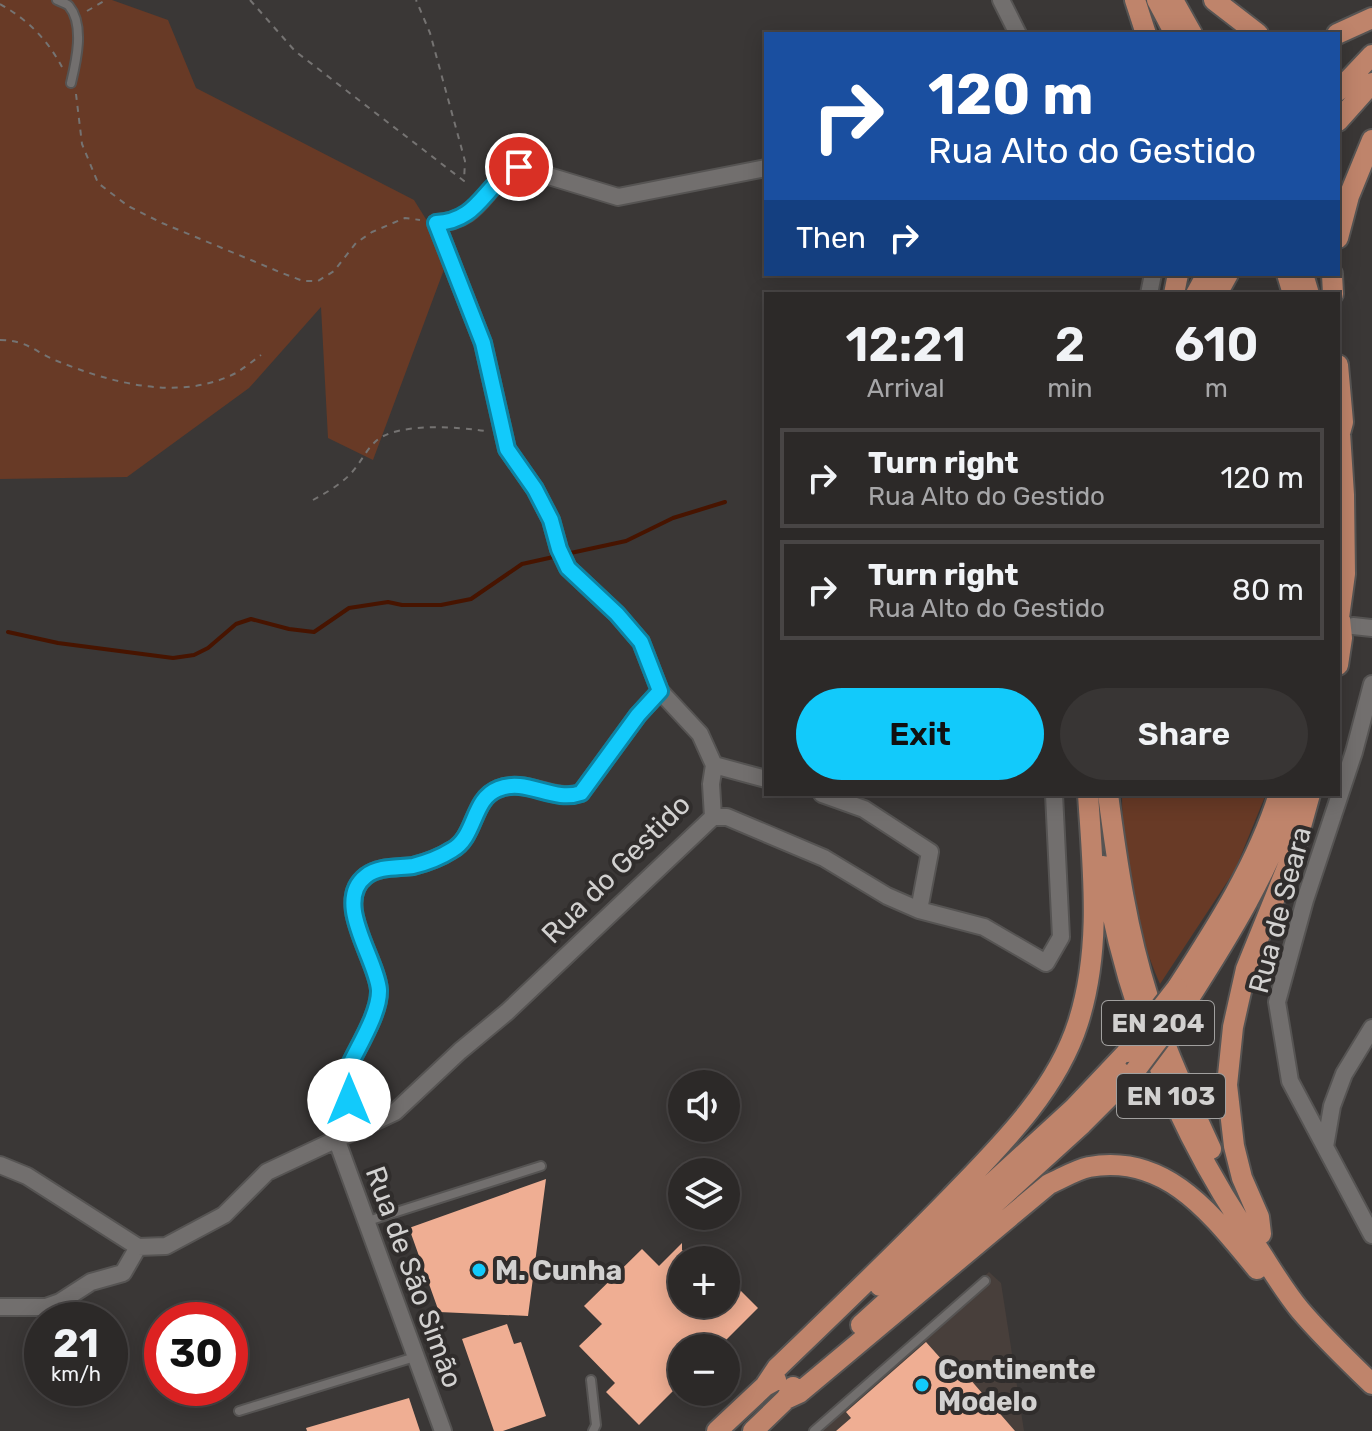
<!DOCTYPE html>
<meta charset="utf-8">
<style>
body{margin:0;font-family:Rubik,sans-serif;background:#383534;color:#f1f3f6;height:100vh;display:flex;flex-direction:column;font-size:30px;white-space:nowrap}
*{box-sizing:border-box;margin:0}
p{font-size:26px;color:#a6a6a8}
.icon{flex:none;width:44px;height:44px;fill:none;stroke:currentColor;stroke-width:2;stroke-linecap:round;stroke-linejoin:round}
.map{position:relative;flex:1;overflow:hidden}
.details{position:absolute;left:764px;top:292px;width:576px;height:504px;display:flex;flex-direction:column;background:#2c2928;border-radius:0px;box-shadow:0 4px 20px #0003,0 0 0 2px #484545}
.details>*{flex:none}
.top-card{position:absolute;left:764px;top:32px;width:576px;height:244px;border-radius:0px;box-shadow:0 4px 20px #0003,0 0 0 2px #484545;background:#1a4fa0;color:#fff;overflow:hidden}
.buttons{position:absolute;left:668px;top:1070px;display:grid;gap:16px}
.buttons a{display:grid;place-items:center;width:72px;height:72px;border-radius:50%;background:#2c2928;box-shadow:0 4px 20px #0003,0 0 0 2px #484545;font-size:40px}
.speed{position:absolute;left:24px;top:1302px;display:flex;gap:16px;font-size:40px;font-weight:700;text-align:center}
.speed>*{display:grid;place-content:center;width:104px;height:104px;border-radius:50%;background:#2c2928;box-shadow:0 4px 20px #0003,0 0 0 2px #484545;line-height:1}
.speed small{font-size:20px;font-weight:400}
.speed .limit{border:12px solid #d22;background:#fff;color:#111}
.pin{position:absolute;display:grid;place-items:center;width:68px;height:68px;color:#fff;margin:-34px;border:4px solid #fff;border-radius:50%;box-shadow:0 2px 8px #0007}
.me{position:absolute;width:88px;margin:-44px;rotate:0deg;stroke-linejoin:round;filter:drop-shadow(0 0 6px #0008)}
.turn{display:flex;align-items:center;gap:28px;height:168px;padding:0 32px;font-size:36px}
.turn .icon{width:104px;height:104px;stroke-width:2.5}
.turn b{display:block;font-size:56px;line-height:68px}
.then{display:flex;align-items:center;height:76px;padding:0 32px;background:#0003;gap:16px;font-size:30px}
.eta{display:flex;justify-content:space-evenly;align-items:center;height:136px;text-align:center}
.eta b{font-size:48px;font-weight:600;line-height:56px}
.primary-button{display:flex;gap:16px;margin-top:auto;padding:16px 32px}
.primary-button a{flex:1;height:92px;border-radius:48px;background:#12cafb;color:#111;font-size:32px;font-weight:600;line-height:92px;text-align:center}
.primary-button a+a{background:#383534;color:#f1f3f6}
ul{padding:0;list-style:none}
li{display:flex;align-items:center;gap:24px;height:100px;margin:0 16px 12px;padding:0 16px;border:4px solid #484545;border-radius:0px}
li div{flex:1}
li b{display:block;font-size:30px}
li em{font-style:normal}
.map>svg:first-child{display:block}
</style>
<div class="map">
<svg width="1372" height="1431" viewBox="0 0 1372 1431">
<rect width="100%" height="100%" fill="#3a3736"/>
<!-- built -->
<path fill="#483f3b" d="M989,1272l12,11 23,148h-217z"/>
<!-- green -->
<path fill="#683a26" d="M0,0h112l56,20 28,68 218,112 35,56 -76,204 -45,-22 -7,-131 -72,81 -122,89 -127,2z
M1122,794h144l-31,76 -75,114c-26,-60 -38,-125 -38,-190z"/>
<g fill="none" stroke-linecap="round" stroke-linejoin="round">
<!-- stream -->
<path stroke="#471400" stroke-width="4" d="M566,554l60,-13 47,-23 52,-16
M8,632l50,11 115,15 21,-3 14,-7 28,-24 15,-5 38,10 25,3 35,-24 39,-6 14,3h39l30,-6 51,-35 36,-8"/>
</g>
<!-- building -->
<path fill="#efae93" d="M546,1179l-18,137 -89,-4 -30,-84z
M682,1243v7l10,10h-10v44h44v-28l32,32 -40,40h-7l-5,-5 -5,5h-19v19l-10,9 8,8 -41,41 -33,-33 9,-9 -36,-37 23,-22 -18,-18 58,-57 17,17z
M507,1324l7,20 7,-2 25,74 -43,15h-9l-32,-92z
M926,1342l17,19 6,-6 66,76h-179l15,-13 -5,-6z
M409,1398l11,33h-113l-1,-3z"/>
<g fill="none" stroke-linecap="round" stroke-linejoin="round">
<!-- lane casing -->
<g stroke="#565453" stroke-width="12">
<path id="lane" d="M57,0c4,2 9,3 12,6 16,19 7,56 2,77
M368,1221l173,-55
M591,1380l5,45 -3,6
M239,1411l176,-54
M814,1431l171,-150"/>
</g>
<!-- street casing -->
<g stroke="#565453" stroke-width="20">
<path id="street" d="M1001,0l17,34
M1149,294l4,-20
M1353,626l19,2
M1372,684l-18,68 -49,148 -28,102 13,79 82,154
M714,765l52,14
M822,794l42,15 66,43 -11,58
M713,817h14l97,41 63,38 32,14 65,17 62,36 15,-26 -7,-143
M362,1130l-19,-50c9,-25 37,-64 36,-90 -2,-31 -47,-88 -13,-114 13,-10 31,-8 47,-10 12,-3 28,-9 39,-16 24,-13 20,-51 46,-61 28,-12 55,13 83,4l57,-78 22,-24
M337,1141l106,290
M1325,1147l7,-41 12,-32 28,-46
M0,1165l27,11 111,71 28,-1 58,-31 43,-43 128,-60 65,-61 47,-39 206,-195 -2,-33 3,-19 -14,-31 -40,-43 -19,-49 -24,-28 -49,-46 -9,-19 -8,-29 -16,-31 -28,-40 -24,-106 -47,-120c47,-2 48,-41 83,-56l99,30 148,-29
M0,1307h46l14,-5 31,-20 32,-9 15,-26"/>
</g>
<!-- primary casing -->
<g stroke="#565453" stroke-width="24">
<path id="primary" d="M1135,0l11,34
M1157,0l18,34
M1173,0l19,34
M1214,0l44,34
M1337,34l35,-16
M1338,91l34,-36
M1338,121l34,-38
M1338,238l11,-42 23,-56
M1287,274l6,20
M1303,274l6,20
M1332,274l1,20
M1174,294l4,-20
M1196,294l11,-20
M1217,294l11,-20
M1338,365l5,57 -3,11 4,62 1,79 -7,51
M1338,665l4,-27 -2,-19
M1108,794c9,69 19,137 40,203 17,52 40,102 63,152
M1103,866c23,139 75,268 156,384 13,20 26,42 41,60 22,26 47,50 72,74
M1177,988c40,-62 80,-124 102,-194
M1186,1003c43,-67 84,-133 109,-209
M1261,1234l-2,-17 -17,-39 -8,-32 -7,-61 6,-58 13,-58 49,-121 15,-54
M880,1286l194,-178 53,-56
M861,1325l221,-201 53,-53
M765,1386l12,-18c58,-56 117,-112 173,-170 49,-51 106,-106 128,-175 24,-75 15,-152 10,-229
M786,1399l13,-6 250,-209c12,-5 26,-14 40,-17 78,-14 123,48 168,102
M717,1431l48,-45 11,-6
M753,1431l33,-32 7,-12"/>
</g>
<!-- path -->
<path stroke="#757372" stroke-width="2" stroke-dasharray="6 6" stroke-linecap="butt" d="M250,0l45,51 169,130 1,-20 -35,-128 -14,-33
M0,4c28,16 47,35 62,63
M87,11l19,-11
M76,94l6,50 16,39 30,23 34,17 120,50 21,8h15l16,-10 22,-28 16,-11 33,-14 15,2
M0,340c27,0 35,12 57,21 55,22 122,41 179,12 8,-5 17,-12 25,-18
M313,500c14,-8 29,-16 40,-29 8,-9 13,-21 23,-30 21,-19 83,-14 109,-10"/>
<!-- lane -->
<use href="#lane" stroke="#726f6e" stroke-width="8"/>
<!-- street -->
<use href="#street" stroke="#726f6e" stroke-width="16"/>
<!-- primary -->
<use href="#primary" stroke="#bf846b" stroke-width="20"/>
<!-- primary-bridge casing -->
<g stroke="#565453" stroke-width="24" stroke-linecap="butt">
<path id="primary-bridge" d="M1127,1052l50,-64
M1135,1071l51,-68"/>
</g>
<!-- primary-bridge -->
<use href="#primary-bridge" stroke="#bf846b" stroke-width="20"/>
</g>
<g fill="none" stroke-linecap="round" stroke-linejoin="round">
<!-- route casing -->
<g stroke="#0c83a3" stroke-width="20">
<path id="route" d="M349,1100l-6,-20c9,-25 37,-64 36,-90 -2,-31 -47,-88 -13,-114 13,-10 31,-8 47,-10 12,-3 28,-9 39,-16 24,-13 20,-51 46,-61 28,-12 55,14 83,4l57,-78 22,-24 -19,-49 -24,-28 -49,-46 -9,-19 -8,-29 -16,-31 -28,-40 -24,-106 -47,-120c45,-2 48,-41 83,-56"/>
</g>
<!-- route -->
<use href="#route" stroke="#12cafb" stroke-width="14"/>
</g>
<!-- markers -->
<g fill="#12cafb" stroke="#302d2c" stroke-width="3">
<circle cx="479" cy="1270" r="8"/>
<circle cx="922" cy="1385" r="8"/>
</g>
<g text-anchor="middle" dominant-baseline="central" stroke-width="8" stroke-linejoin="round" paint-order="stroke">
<!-- shield labels -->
<g fill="#302d2c" stroke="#a1a09f" stroke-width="2">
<rect x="1102" y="1001" width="112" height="44" rx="6"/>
<rect x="1117" y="1074" width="108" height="44" rx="6"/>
</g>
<g font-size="26" font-weight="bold" fill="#d2d1d0">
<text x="1158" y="1023">EN 204</text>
<text x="1171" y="1096">EN 103</text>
</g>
<!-- street labels -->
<g font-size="28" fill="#d2d1d0" stroke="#302d2c">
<text transform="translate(616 869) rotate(-45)">Rua do Gestido</text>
<text transform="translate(1280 910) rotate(-75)">Rua de Seara</text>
<text transform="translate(414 1277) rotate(70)">Rua de São Simão</text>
</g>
<!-- poi labels -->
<g font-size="28" font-weight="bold" fill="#d2d1d0" stroke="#302d2c" text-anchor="start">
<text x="495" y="1270">M. Cunha</text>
<text x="938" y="1369">Continente<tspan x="938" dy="32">Modelo</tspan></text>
</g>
</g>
</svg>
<div class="buttons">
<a><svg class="icon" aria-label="sound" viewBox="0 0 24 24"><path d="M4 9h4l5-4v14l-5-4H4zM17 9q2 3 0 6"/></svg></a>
<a><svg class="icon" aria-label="layers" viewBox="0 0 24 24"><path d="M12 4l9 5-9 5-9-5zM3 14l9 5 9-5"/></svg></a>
<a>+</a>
<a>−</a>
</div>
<div class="speed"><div>21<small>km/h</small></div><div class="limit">30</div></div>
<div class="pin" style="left:519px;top:167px;background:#d93025"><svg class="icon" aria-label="arrive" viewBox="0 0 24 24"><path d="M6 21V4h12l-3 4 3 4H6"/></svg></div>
<svg class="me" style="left:349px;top:1100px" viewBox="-20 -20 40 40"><circle r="19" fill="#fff"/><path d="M0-13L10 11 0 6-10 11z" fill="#12cafb"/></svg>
<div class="top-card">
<div class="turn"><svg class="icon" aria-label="right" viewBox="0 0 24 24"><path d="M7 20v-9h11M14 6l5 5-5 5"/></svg><div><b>120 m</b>Rua Alto do Gestido</div></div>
<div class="then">Then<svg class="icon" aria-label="right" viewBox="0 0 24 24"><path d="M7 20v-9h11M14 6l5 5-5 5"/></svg></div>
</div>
<section class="details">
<div class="eta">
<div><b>12:21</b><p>Arrival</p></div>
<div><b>2</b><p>min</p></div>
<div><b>610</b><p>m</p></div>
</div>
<ul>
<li><svg class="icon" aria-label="right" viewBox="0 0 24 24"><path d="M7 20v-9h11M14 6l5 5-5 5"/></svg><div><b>Turn right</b><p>Rua Alto do Gestido</p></div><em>120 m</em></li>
<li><svg class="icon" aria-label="right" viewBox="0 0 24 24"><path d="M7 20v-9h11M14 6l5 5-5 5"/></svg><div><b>Turn right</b><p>Rua Alto do Gestido</p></div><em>80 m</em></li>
</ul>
<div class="primary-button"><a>Exit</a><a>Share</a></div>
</section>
</div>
